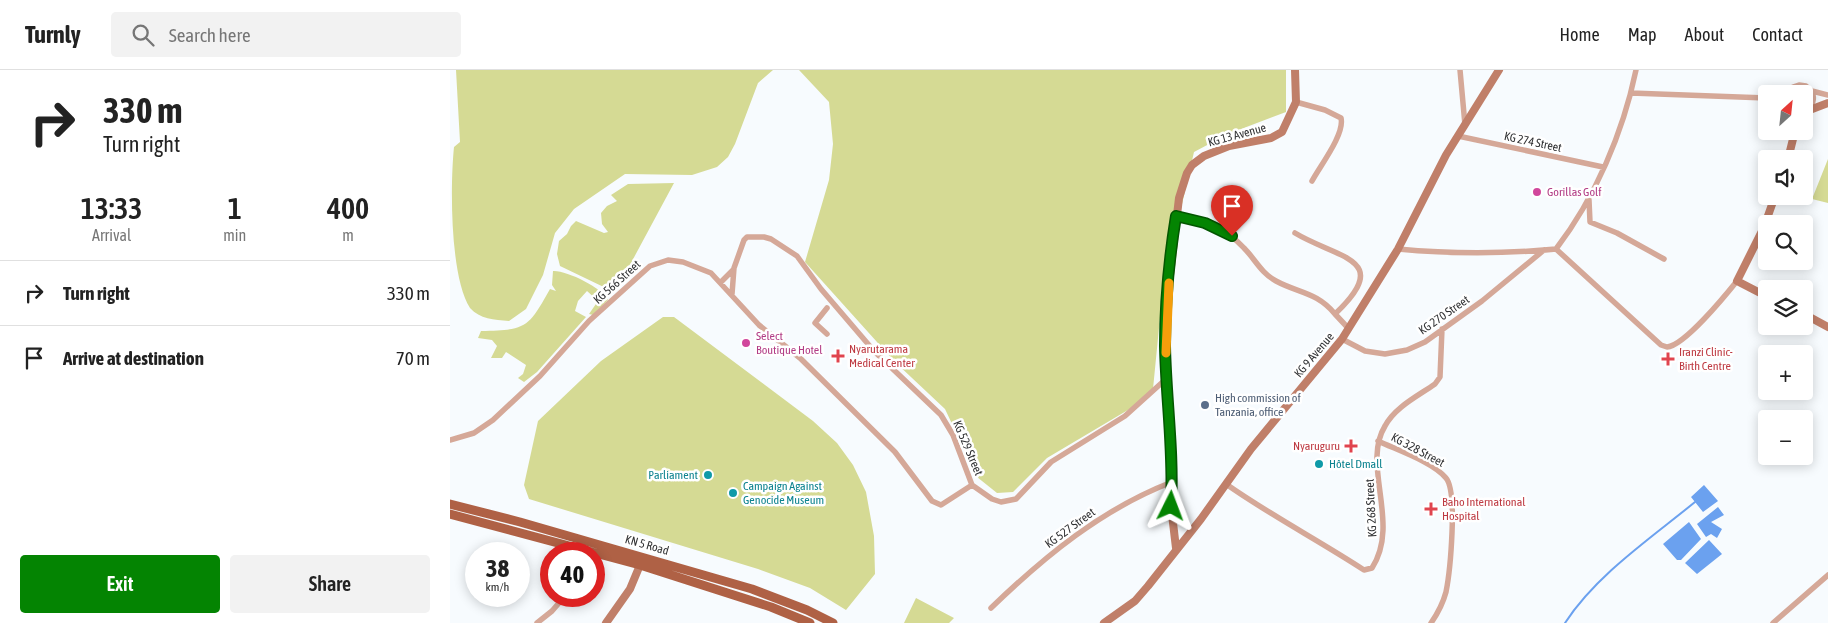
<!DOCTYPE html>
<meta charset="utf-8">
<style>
body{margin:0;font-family:"Asap Condensed",sans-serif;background:#f2f2f2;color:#222;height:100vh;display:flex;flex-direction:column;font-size:19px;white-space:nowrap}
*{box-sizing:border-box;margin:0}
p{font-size:16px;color:#767676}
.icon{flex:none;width:28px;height:28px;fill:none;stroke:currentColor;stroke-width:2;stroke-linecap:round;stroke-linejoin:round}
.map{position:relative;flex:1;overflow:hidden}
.details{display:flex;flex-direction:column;background:#fff;width:450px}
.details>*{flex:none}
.banner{background:#fff;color:#222;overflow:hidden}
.needle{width:32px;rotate:27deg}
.tools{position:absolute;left:1308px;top:15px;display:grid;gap:10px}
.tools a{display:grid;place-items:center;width:55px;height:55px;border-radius:5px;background:#fff;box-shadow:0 2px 12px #0003;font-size:25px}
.speed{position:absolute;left:15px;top:472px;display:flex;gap:10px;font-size:25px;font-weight:700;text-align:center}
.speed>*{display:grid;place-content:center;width:65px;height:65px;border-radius:50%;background:#fff;box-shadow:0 2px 12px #0003;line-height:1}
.speed small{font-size:12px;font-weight:400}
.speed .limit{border:8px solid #d22;background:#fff;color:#111}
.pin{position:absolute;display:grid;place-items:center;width:42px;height:42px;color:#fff;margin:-51px -21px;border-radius:50% 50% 50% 0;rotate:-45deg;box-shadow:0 0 5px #0007}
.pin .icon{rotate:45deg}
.me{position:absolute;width:55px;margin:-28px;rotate:3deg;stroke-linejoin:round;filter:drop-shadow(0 0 4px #0008)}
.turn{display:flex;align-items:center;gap:18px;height:105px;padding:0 20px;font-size:22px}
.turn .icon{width:65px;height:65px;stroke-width:2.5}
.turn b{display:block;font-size:35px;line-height:42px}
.eta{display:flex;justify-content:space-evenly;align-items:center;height:85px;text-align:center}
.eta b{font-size:30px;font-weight:600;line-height:35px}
.button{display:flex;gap:10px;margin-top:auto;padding:10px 20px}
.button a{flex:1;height:58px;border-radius:5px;background:#048402;color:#fff;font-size:20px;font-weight:600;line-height:58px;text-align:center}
.button a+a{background:#f2f2f2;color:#222}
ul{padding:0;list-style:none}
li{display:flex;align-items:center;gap:15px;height:65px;padding:0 20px;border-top:1px solid #e0e0e0}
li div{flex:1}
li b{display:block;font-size:19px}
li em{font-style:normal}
header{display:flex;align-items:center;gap:30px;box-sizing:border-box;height:70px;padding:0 25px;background:#fff;border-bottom:1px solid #e0e0e0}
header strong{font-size:24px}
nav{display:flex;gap:28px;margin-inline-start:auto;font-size:18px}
.search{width:350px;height:45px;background:#f2f2f2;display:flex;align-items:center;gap:12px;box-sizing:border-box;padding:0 18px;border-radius:5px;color:#767676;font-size:19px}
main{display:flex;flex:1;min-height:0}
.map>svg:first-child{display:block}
</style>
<header>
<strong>Turnly</strong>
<div class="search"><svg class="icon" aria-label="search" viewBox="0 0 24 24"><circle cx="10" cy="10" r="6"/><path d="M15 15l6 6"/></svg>Search here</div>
<nav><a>Home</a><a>Map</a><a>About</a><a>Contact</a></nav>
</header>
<main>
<section class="details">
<div class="banner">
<div class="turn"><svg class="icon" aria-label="right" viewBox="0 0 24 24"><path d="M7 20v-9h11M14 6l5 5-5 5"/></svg><div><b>330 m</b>Turn right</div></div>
</div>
<div class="eta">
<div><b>13:33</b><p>Arrival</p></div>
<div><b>1</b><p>min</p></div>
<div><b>400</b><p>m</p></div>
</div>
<ul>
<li><svg class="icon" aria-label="right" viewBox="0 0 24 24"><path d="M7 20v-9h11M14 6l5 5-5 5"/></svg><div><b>Turn right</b></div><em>330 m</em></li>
<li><svg class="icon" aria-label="arrive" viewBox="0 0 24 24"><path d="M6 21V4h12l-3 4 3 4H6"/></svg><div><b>Arrive at destination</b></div><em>70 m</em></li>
</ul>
<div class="button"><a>Exit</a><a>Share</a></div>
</section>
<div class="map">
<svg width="1378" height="553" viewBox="0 0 1378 553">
<rect width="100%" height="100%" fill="#f7fbfe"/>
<!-- green -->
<path fill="#d5da94" d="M6,0h317l-15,13 -23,61 -7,13 -11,10 -25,8 -67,-1 -51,35 -19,24 -12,42 -17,34 -17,12c-15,-1 -29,-2 -39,-13 -20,-31 -20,-122 -16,-161l6,-5z
M349,0h487v42l-58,22 -34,18 -31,135 -10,102 -20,18 -86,51 -34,34 -16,1 -20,-16 -32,-68 -50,-47 -90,-100 24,-82 4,-36 -4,-42z
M1378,89v44l-16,-4z
M224,113l-57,106 -5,2 -52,-25 -3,-12 2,-13 8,-7 4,-8 5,-5 28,12 4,-1 -6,-8 -1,-11 6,-7 10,-5 -6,-6 17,-11z
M103,201c13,-1 50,17 55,29l-15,15 -4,-1 9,-13 -11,-10 -9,10 -3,10 11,6 -49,55 -13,10 -6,-4 5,-4 3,-9 -20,-13 -4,6h-11l6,-12 -5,-6 -14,-2 3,-7c46,-1 47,-3 69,-42l6,2 -4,-6z
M213,247h11l139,104 24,22 16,22 13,27 8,44 1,38 -29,36 -36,-22 -52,-19 -229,-70 -5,-14 14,-64 63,-60z
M466,528l38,20 -5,5h-45z"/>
<!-- water -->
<path fill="#6ba1ef" d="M1254,415l14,16 -15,11 -12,-15z
M1268,437l6,8 -13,7 11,7 -5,9 -6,-4 -5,3 -9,-13z
M1239,452l12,17 -20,21h-4l-14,-16z
M1259,470l13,14 -25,20 -12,-11z"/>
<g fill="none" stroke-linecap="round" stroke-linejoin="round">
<!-- stream -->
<path stroke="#6ba1ef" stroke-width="2" d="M1115,553c31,-48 86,-85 130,-121"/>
<!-- street -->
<path stroke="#d5a898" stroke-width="5.5" d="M1010,0l5,55
M1181,23l135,5
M1328,24l14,-6
M1340,24l3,-7 6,-2 7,1 6,5 16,4
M846,32l29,8 16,8c4,16 -21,48 -29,63
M1356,40c7,-4 9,-11 6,-19
M1008,66l145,31
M1139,130l1,22 27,11 47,26
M726,146c26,5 49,11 68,32 11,11 17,25 32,33 22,12 41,11 59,33 59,-56 3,-55 -40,-81
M948,179c53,5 106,5 158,0l105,96 6,2c17,-1 58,-51 70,-66
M1106,179c39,-51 67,-116 80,-179
M271,212l12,-12
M282,224l2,-26 10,-28 3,-3h17l7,2 26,17 24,33 53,62 67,64 12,20 19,50 20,14 9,3 15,-3 35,-37 74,-46 41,-37
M885,244l14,15
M377,264l-12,-11 12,-15
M892,269l23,12 20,3 22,-4 18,-8 57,-41 62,-51
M0,370l24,-7 19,-13 47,-44 49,-55 61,-55 18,-6 15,2 28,11 48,52 41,33 95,94 37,49 9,4 31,-20
M928,371c19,9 55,21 68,37 12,14 4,94 0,114 -3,11 -8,21 -15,31
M776,414c44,31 92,56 138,86l8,-2c29,-45 -11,-103 13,-142 10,-19 33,-30 50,-42l5,-7 2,-48
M541,538c54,-52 111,-99 181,-126
M87,553l15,-12 13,-15
M1323,553l55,-48"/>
<!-- secondary -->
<path stroke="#c07f69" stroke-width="8" d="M1354,47l3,-6 21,-8
M1338,89l7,-28
M1316,226l-29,-15 27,-54 11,-31
M1354,244l24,13
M726,478l-5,-42 1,-58 -7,-104 2,-43 12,-103 8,-25 5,-8 12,-9 25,-10 42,-8 11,-6 14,-30 -1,-32
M156,553l24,-34 10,-24
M654,553l31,-22 13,-15 53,-67 50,-70 91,-110 56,-90 48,-94 53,-85"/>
<!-- primary -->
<path stroke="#af6145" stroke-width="9" d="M0,434l70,18 232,67 55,21 26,13
M0,444l190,51 131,42 39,16"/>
</g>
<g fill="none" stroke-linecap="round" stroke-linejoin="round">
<!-- route casing -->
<g stroke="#035601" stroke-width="12">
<path id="route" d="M721,436c3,-54 -5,-107 -6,-160 0,-43 4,-87 11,-130l29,7 27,13"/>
</g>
<!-- route -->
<use href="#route" stroke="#048402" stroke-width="9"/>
<!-- slow -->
<path stroke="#f59e0b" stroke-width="9" d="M716,283l3,-70"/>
</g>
<!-- markers -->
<g fill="#d1479c" stroke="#fff" stroke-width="2">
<circle cx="1087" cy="122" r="5"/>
<circle cx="296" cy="273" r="5"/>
</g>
<g fill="#e0444e" stroke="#fff" stroke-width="2">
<path d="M385.5 278.5h5v5h5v5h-5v5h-5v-5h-5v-5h5z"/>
<path d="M1215.5 281.5h5v5h5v5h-5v5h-5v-5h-5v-5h5z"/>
<path d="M898.5 368.5h5v5h5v5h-5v5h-5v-5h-5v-5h5z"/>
<path d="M978.5 431.5h5v5h5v5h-5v5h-5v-5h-5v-5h5z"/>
</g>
<circle fill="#5c6f8a" stroke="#fff" stroke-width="2" cx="755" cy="335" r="5"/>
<g fill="#0f9aa8" stroke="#fff" stroke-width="2">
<circle cx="869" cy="394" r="5"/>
<circle cx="258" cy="405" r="5"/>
<circle cx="283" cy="423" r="5"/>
</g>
<g text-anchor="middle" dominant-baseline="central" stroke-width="5" stroke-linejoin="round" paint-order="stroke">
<!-- street labels -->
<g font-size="12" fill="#313234" stroke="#fff">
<text transform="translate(787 65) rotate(-15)">KG 13 Avenue</text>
<text transform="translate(1083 72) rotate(12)">KG 274 Street</text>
<text transform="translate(167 212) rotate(-42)">KG 566 Street</text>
<text transform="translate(994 245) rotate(-35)">KG 270 Street</text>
<text transform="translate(864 285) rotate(-50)">KG 9 Avenue</text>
<text transform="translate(518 378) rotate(67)">KG 529 Street</text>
<text transform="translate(968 380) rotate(28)">KG 328 Street</text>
<text transform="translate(921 438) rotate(-93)">KG 268 Street</text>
<text transform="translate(620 458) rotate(-36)">KG 527 Street</text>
<text transform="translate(197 475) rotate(16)">KN 5 Road</text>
</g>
<!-- hotel labels -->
<g font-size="12" fill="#b23c85" stroke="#fff" text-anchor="start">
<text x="1097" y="122">Gorillas Golf</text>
<text x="306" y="266">Select<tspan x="306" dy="14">Boutique Hotel</tspan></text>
</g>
<!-- health labels -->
<g font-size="12" fill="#be3a42" stroke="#fff" text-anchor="start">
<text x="399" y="279">Nyarutarama<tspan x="399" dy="14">Medical Center</tspan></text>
<text x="1229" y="282">Iranzi Clinic-<tspan x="1229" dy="14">Birth Centre</tspan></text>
<text x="890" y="376" text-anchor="end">Nyaruguru</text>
<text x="992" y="432">Baho International<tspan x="992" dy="14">Hospital</tspan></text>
</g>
<!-- service labels -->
<g font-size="12" fill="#4e5e75" stroke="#fff" text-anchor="start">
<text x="765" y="328">High commission of<tspan x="765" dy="14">Tanzania, office</tspan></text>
</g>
<!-- culture labels -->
<g font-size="12" fill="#0d838f" stroke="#fff" text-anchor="start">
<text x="879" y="394">Hôtel Dmall</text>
<text x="248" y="405" text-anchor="end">Parliament</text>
<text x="293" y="416">Campaign Against<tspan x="293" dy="14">Genocide Museum</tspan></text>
</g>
</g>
</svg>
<div class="tools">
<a><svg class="needle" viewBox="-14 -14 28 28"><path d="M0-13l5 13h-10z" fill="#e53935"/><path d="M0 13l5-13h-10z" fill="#767676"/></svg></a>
<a><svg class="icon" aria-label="sound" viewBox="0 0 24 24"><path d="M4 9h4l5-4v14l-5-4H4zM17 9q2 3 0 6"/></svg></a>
<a><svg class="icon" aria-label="search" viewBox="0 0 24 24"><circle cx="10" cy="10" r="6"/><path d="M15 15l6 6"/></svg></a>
<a><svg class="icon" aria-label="layers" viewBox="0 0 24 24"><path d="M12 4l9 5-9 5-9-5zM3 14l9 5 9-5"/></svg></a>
<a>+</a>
<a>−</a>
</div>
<div class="speed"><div>38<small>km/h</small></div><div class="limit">40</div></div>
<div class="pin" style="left:782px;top:166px;background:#d93025"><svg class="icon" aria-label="arrive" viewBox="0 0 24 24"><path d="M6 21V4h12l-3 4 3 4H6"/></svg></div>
<svg class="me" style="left:721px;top:436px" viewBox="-20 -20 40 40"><path d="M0-17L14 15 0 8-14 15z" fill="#048402" stroke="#fff" stroke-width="4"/></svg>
</div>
</main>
